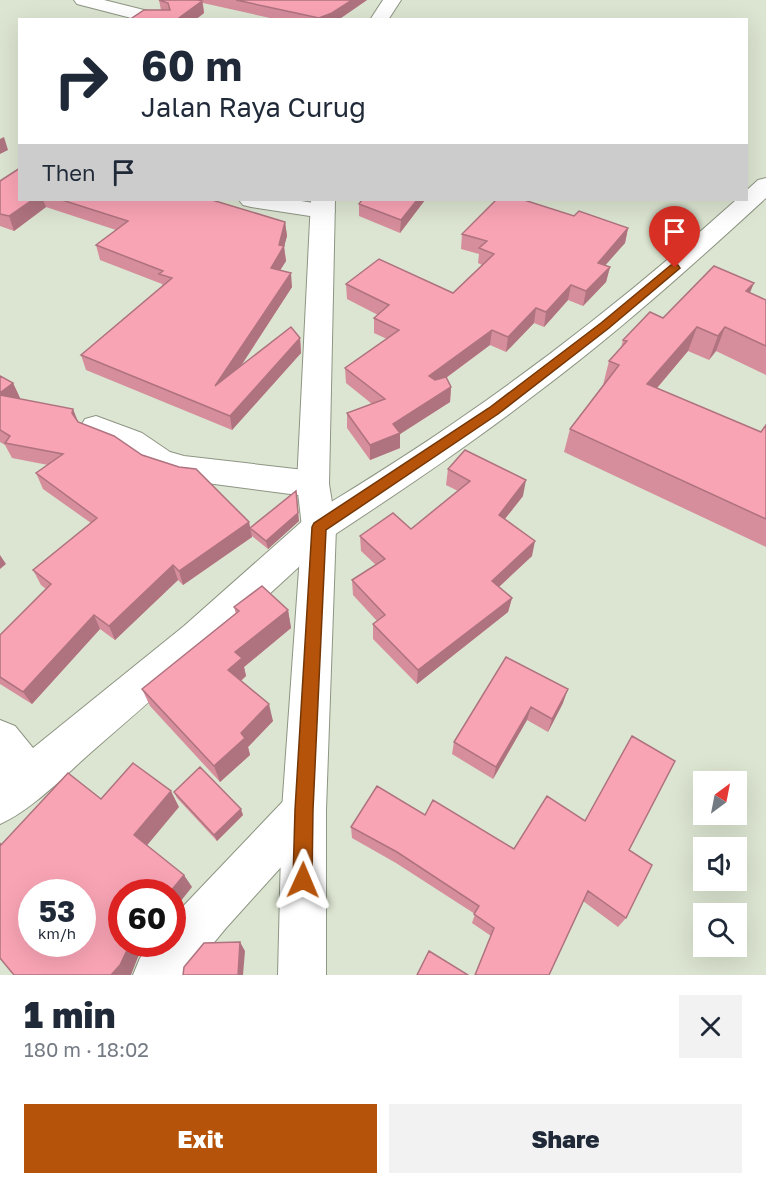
<!DOCTYPE html>
<meta charset="utf-8">
<style>
body{margin:0;font-family:"Golos Text",sans-serif;background:#f2f2f3;color:#1f2937;height:100vh;display:flex;flex-direction:column;font-size:22px;white-space:nowrap}
*{box-sizing:border-box;margin:0}
p{font-size:20px;color:#747a83}
.icon{flex:none;width:33px;height:33px;fill:none;stroke:currentColor;stroke-width:2;stroke-linecap:round;stroke-linejoin:round}
.map{position:relative;height:975px;overflow:hidden}
.sheet{display:flex;flex-direction:column;background:#fff;flex:1}
.sheet>*{flex:none}
.guide{position:absolute;left:18px;top:18px;width:730px;height:183px;border-radius:0px;box-shadow:0 6px 24px #0002;background:#fff;color:#1f2937;overflow:hidden}
.needle{width:39px;rotate:32deg}
.fabs{position:absolute;left:693px;top:771px;display:grid;gap:12px}
.fabs a{display:grid;place-items:center;width:54px;height:54px;border-radius:0px;background:#fff;box-shadow:0 6px 24px #0002;font-size:30px}
.speed{position:absolute;left:18px;top:879px;display:flex;gap:12px;font-size:30px;font-weight:700;text-align:center}
.speed>*{display:grid;place-content:center;width:78px;height:78px;border-radius:50%;background:#fff;box-shadow:0 6px 24px #0002;line-height:1}
.speed small{font-size:15px;font-weight:400}
.speed .limit{border:9px solid #d22;background:#fff;color:#111}
.pin{position:absolute;display:grid;place-items:center;width:51px;height:51px;color:#fff;margin:-62px -26px;border-radius:50% 50% 50% 0;rotate:-45deg;box-shadow:0 0 6px #0007}
.pin .icon{rotate:45deg}
.me{position:absolute;width:66px;margin:-33px;rotate:1deg;stroke-linejoin:round;filter:drop-shadow(0 0 4px #0008)}
.turn{display:flex;align-items:center;gap:21px;height:126px;padding:0 24px;font-size:27px}
.turn .icon{width:78px;height:78px;stroke-width:2.5}
.turn b{display:block;font-size:42px;line-height:51px}
.then{display:flex;align-items:center;height:57px;padding:0 24px;background:#0003;gap:12px;font-size:22px}
.round{display:grid;place-items:center;flex:none;width:63px;height:63px;border-radius:0px;background:#f2f2f3}
.overview{display:flex;align-items:center;justify-content:space-between;height:102px;padding:0 24px}
h1{font-size:36px;font-weight:800;line-height:45px}
.action{display:flex;gap:12px;margin-top:auto;padding:12px 24px}
.action a{flex:1;height:69px;border-radius:0px;background:#b45309;color:#fff;font-size:24px;font-weight:800;line-height:69px;text-align:center}
.action a+a{background:#f2f2f3;color:#1f2937}
.map>svg:first-child{display:block}
</style>
<div class="map">
<svg width="766" height="975" viewBox="0 0 766 975">
<rect width="100%" height="100%" fill="#dce5d1"/>
<g fill="none" stroke-linecap="round" stroke-linejoin="round">
<!-- street casing -->
<g stroke="#8d9583" stroke-width="2">
<path id="street" d="M74,0h30l64,16 3,4h-32l-62,-16z
M239,200h56l37,6 3,5 -3,5 -9,2 -72,-11 -8,-2z
M96,416l46,17 28,19 14,4 129,15 12,4 4,9 -4,9 -12,4 -129,-17 -36,-12 -28,-19 -35,-14 -5,-8 5,-8z
M319,513l12,4 5,10 -5,10c-77,72 -155,142 -235,211 -28,24 -62,61 -96,76v-104l15,6 18,22 151,-122 123,-109z
M304,788l15,7 7,15 -7,15 -93,103 -39,47h-54l7,-17 11,-14h21v-26l117,-123z"/>
</g>
<!-- secondary casing -->
<g stroke="#8d9583" stroke-width="2">
<path id="secondary" d="M766,178v20c-74,68 -149,135 -229,195 -66,51 -136,98 -206,144l-12,4 -12,-4 -5,-10 5,-10c52,-32 104,-64 154,-99 96,-66 188,-140 275,-218h11v-10l11,-10z"/>
</g>
<!-- primary casing -->
<g stroke="#8d9583" stroke-width="2">
<path id="primary" d="M383,0h18l-13,20h-18z
M311,200h24l-6,284 7,43 -10,283v165h-48l4,-165 20,-283 -5,-43z"/>
</g>
<!-- street -->
<use href="#street" fill="#fff" fill-rule="evenodd"/>
<!-- secondary -->
<use href="#secondary" fill="#fff" fill-rule="evenodd"/>
<!-- primary -->
<use href="#primary" fill="#fff" fill-rule="evenodd"/>
</g>
<!-- wall -->
<path fill="#d68d9c" d="M159,0h208l-29,20h-59l-76,-17 1,10 -9,7h-66l32,-10z
M0,181l20,19h192l73,22 2,14 -3,10 2,15 -6,9 12,17 -51,79 59,-28 1,15 -69,77 -146,-60 -5,-15 82,-69 -1,-2 -62,-24 -4,-15 20,-15 -70,-23 -32,24 -14,-5z
M425,200l-25,33 -41,-17v-12z
M574,216l54,12 -3,15 -20,22 5,2 -4,15 -23,24 -15,-6 -24,27 -10,-4 -28,29 -16,-7 -44,33 5,9 -1,15 -50,32v14l-30,12 -23,-32v-15l25,-9 -26,-21 -1,-15 42,-29 -13,-6v-15l4,-3 -31,-16 -1,-15 107,9 29,-28 -4,-2 1,-9 -18,-5 1,-15z
M750,293l16,7v75l-50,-24 -7,9 -21,-9 -31,37 104,44 5,-7v122l-202,-95 6,-23 33,-44 6,-24 12,-13 2,-8z
M0,376l13,7 7,15 -1,1 59,23 64,33 107,67 1,6 46,-37 3,30 -31,28 -16,-13v1l-69,48 -5,-5 -63,60 -15,-11 -68,75 -32,-20v-49l46,-46 -5,-4 -8,-15 58,-47 -48,-34 -7,-16 12,-8 -36,-7 -7,-13 -5,-3z
M448,469l75,27 -18,23 27,37 -33,31 13,11 -4,14 -91,72 -44,-45v-15l4,-3 -24,-26 -1,-15 24,-15 -15,-14 -1,-15 51,-7 47,-38 -12,-6z
M234,607l54,3 3,18 -47,39 2,9 -5,5 32,40 -25,26 2,8 -30,27 -70,-76 -8,-17 94,-75z
M506,657l57,46 -15,29 -21,-12 -34,59 -41,-25 2,-12z
M174,792l69,23 -26,26 -40,-43z
M425,815l89,34 115,1 -3,68 -8,9 -35,-26 -92,35 -19,-13 3,-9 -79,-51 -44,-25 -1,-11z"/>
<!-- shaded-wall -->
<path fill="#ae737f" d="M352,0h15l-29,20h-19v-2z
M202,1l2,12 -9,7h-19z
M4,137l4,13 -8,4v-15z
M32,200h11l3,7 -32,24 -5,-15z
M417,200h8l-25,33 1,-13z
M285,222l2,14 -3,11 2,14 -14,22 -1,-15 8,-23z
M628,228l-3,15 -30,34 3,-14z
M610,267l-4,15 -23,24 3,-15z
M291,273l1,14 -74,114 -3,-15z
M754,283l-10,24 2,-16z
M571,285l-3,15 -24,27 2,-15z
M536,308l-2,15 -28,29 2,-15z
M697,327l-9,24 -48,57 7,-24z
M725,327l-9,24 -7,9 9,-24z
M492,330l-2,15 -62,46 1,-15z
M300,338l1,15 -69,77 -2,-14z
M13,383l7,15 -15,12 -5,-9v-8z
M451,387l-1,15 -50,32v14l-30,12v-15l23,-21z
M73,409l6,15 -7,-11z
M526,480l-3,16 -27,34 3,-15z
M298,513l1,8 -31,28 -2,-8z
M249,522l3,15 -69,48 -4,-14z
M535,541l-3,15 -43,40 3,-15z
M0,555l6,9 -6,5z
M173,565l5,15 -63,60 -6,-14z
M512,598l-4,14 -91,72 1,-14z
M288,610l3,18 -47,39 2,9 -13,11 -5,-17 7,-18z
M94,615l6,14 -68,75 -9,-12z
M568,689l-5,14 -15,29 4,-13z
M269,704l4,17 -25,26 2,8 -30,27 -6,-16 27,-33z
M531,707l-4,13 -34,59 3,-12z
M171,791l8,16 -35,42 -10,-14z
M241,809l2,6 -26,26 -3,-6z
M184,875l8,12 -20,25v-20h-2z
M240,942l5,9 -2,24h-5z
M130,944h18l-10,13 -7,18h-20z"/>
<!-- building -->
<path fill="#f9a4b5" stroke="#ae737f" stroke-width="1.5" fill-rule="evenodd" d="M159,0h39l4,1 -26,19h-47l15,-10h26l-2,-7z
M236,0h116l-20,13 -13,5z
M20,168v32h12l-23,16 -9,-2v-33z
M62,200h150l73,22 -6,23 5,1 -13,22 20,5 -76,113 76,-59 9,11 -70,78 -149,-61 91,-77 -13,-4 4,-3 -67,-26 32,-24z
M362,200h55l-16,20 -42,-16z
M496,200h28l50,16 5,-5 49,17 -30,35 12,4 -24,24 -15,-6 -25,27 -10,-4 -28,29 -16,-7 -63,46 6,4 11,-3 5,10 -58,37 7,9 -30,12 -23,-32 38,-14 -40,-31 54,-38 -25,-12 15,-13 -43,-21 33,-25 74,34 41,-39 -15,-6 8,-7 -25,-7z
M714,266l40,17 -8,8 20,9v46l-41,-19 -7,9 -21,-9 -50,57 114,48 5,-7v94l-196,-90 49,-64 -10,-4 18,-20 -4,-1 27,-28 13,6z
M0,376l13,7 -13,10z
M0,395l73,14 -1,4 6,9 36,14 28,19 37,12 17,2 53,53 -70,49 -6,-6 -64,61 -15,-11 -71,77 -23,-15v-42l51,-51 -18,-14 64,-52 -61,-45 27,-19 -58,-11 5,-7 -10,-6z
M465,450l61,30 -27,35 36,26 -43,40 20,17 -94,72 -45,-46 12,-9 -33,-35 33,-21 -25,-23 33,-23 18,16 59,-48 -22,-12z
M296,491l2,22 -32,28 -16,-13z
M262,586l26,24 -53,42 7,6 -14,12 41,34 -28,29 4,5 -31,28 -72,-77 97,-78 -5,-4z
M506,657l62,32 -16,30 -21,-12 -35,60 -42,-25z
M632,736l43,25 -46,89 23,15 -26,53 -38,-27 -39,84h-74l19,-47 -20,-14 5,-8 -82,-54 -46,-25 26,-41 48,29 8,-15 81,49 33,-53 38,25z
M133,763l38,28 -37,44 50,40 -14,17h-48v52h8l-10,21 -9,10h-97l-14,-17v-115l1,2 67,-72 33,26zM32,892h50v52h-50z
M200,767l41,42 -27,26 -40,-43z
M240,942l-2,33h-55l1,-8 20,-24z
M429,951l39,24h-51z"/>
<!-- route -->
<path fill="#b45309" stroke="#753606" stroke-width="1.5" d="M671,265h7l2,3 -71,60 -111,86 -172,116 -13,280 -1,70 -2,7 -7,3 -7,-3 -3,-7 2,-70 17,-283 2,-4 175,-115 112,-85z"/>
</svg>
<div class="fabs">
<a><svg class="needle" viewBox="-14 -14 28 28"><path d="M0-13l5 13h-10z" fill="#e53935"/><path d="M0 13l5-13h-10z" fill="#747a83"/></svg></a>
<a><svg class="icon" aria-label="sound" viewBox="0 0 24 24"><path d="M4 9h4l5-4v14l-5-4H4zM17 9q2 3 0 6"/></svg></a>
<a><svg class="icon" aria-label="search" viewBox="0 0 24 24"><circle cx="10" cy="10" r="6"/><path d="M15 15l6 6"/></svg></a>
</div>
<div class="speed"><div>53<small>km/h</small></div><div class="limit">60</div></div>
<div class="pin" style="left:675px;top:268px;background:#d93025"><svg class="icon" aria-label="arrive" viewBox="0 0 24 24"><path d="M6 21V4h12l-3 4 3 4H6"/></svg></div>
<svg class="me" style="left:303px;top:880px" viewBox="-20 -20 40 40"><path d="M0-17L14 15 0 8-14 15z" fill="#b45309" stroke="#fff" stroke-width="4"/></svg>
<div class="guide">
<div class="turn"><svg class="icon" aria-label="right" viewBox="0 0 24 24"><path d="M7 20v-9h11M14 6l5 5-5 5"/></svg><div><b>60 m</b>Jalan Raya Curug</div></div>
<div class="then">Then<svg class="icon" aria-label="arrive" viewBox="0 0 24 24"><path d="M6 21V4h12l-3 4 3 4H6"/></svg></div>
</div>
</div>
<section class="sheet">
<div class="overview"><div><h1>1 min</h1><p>180 m · 18:02</p></div><a class="round"><svg class="icon" aria-label="close" viewBox="0 0 24 24"><path d="M6 6l12 12M18 6L6 18"/></svg></a></div>
<div class="action"><a>Exit</a><a>Share</a></div>
</section>
